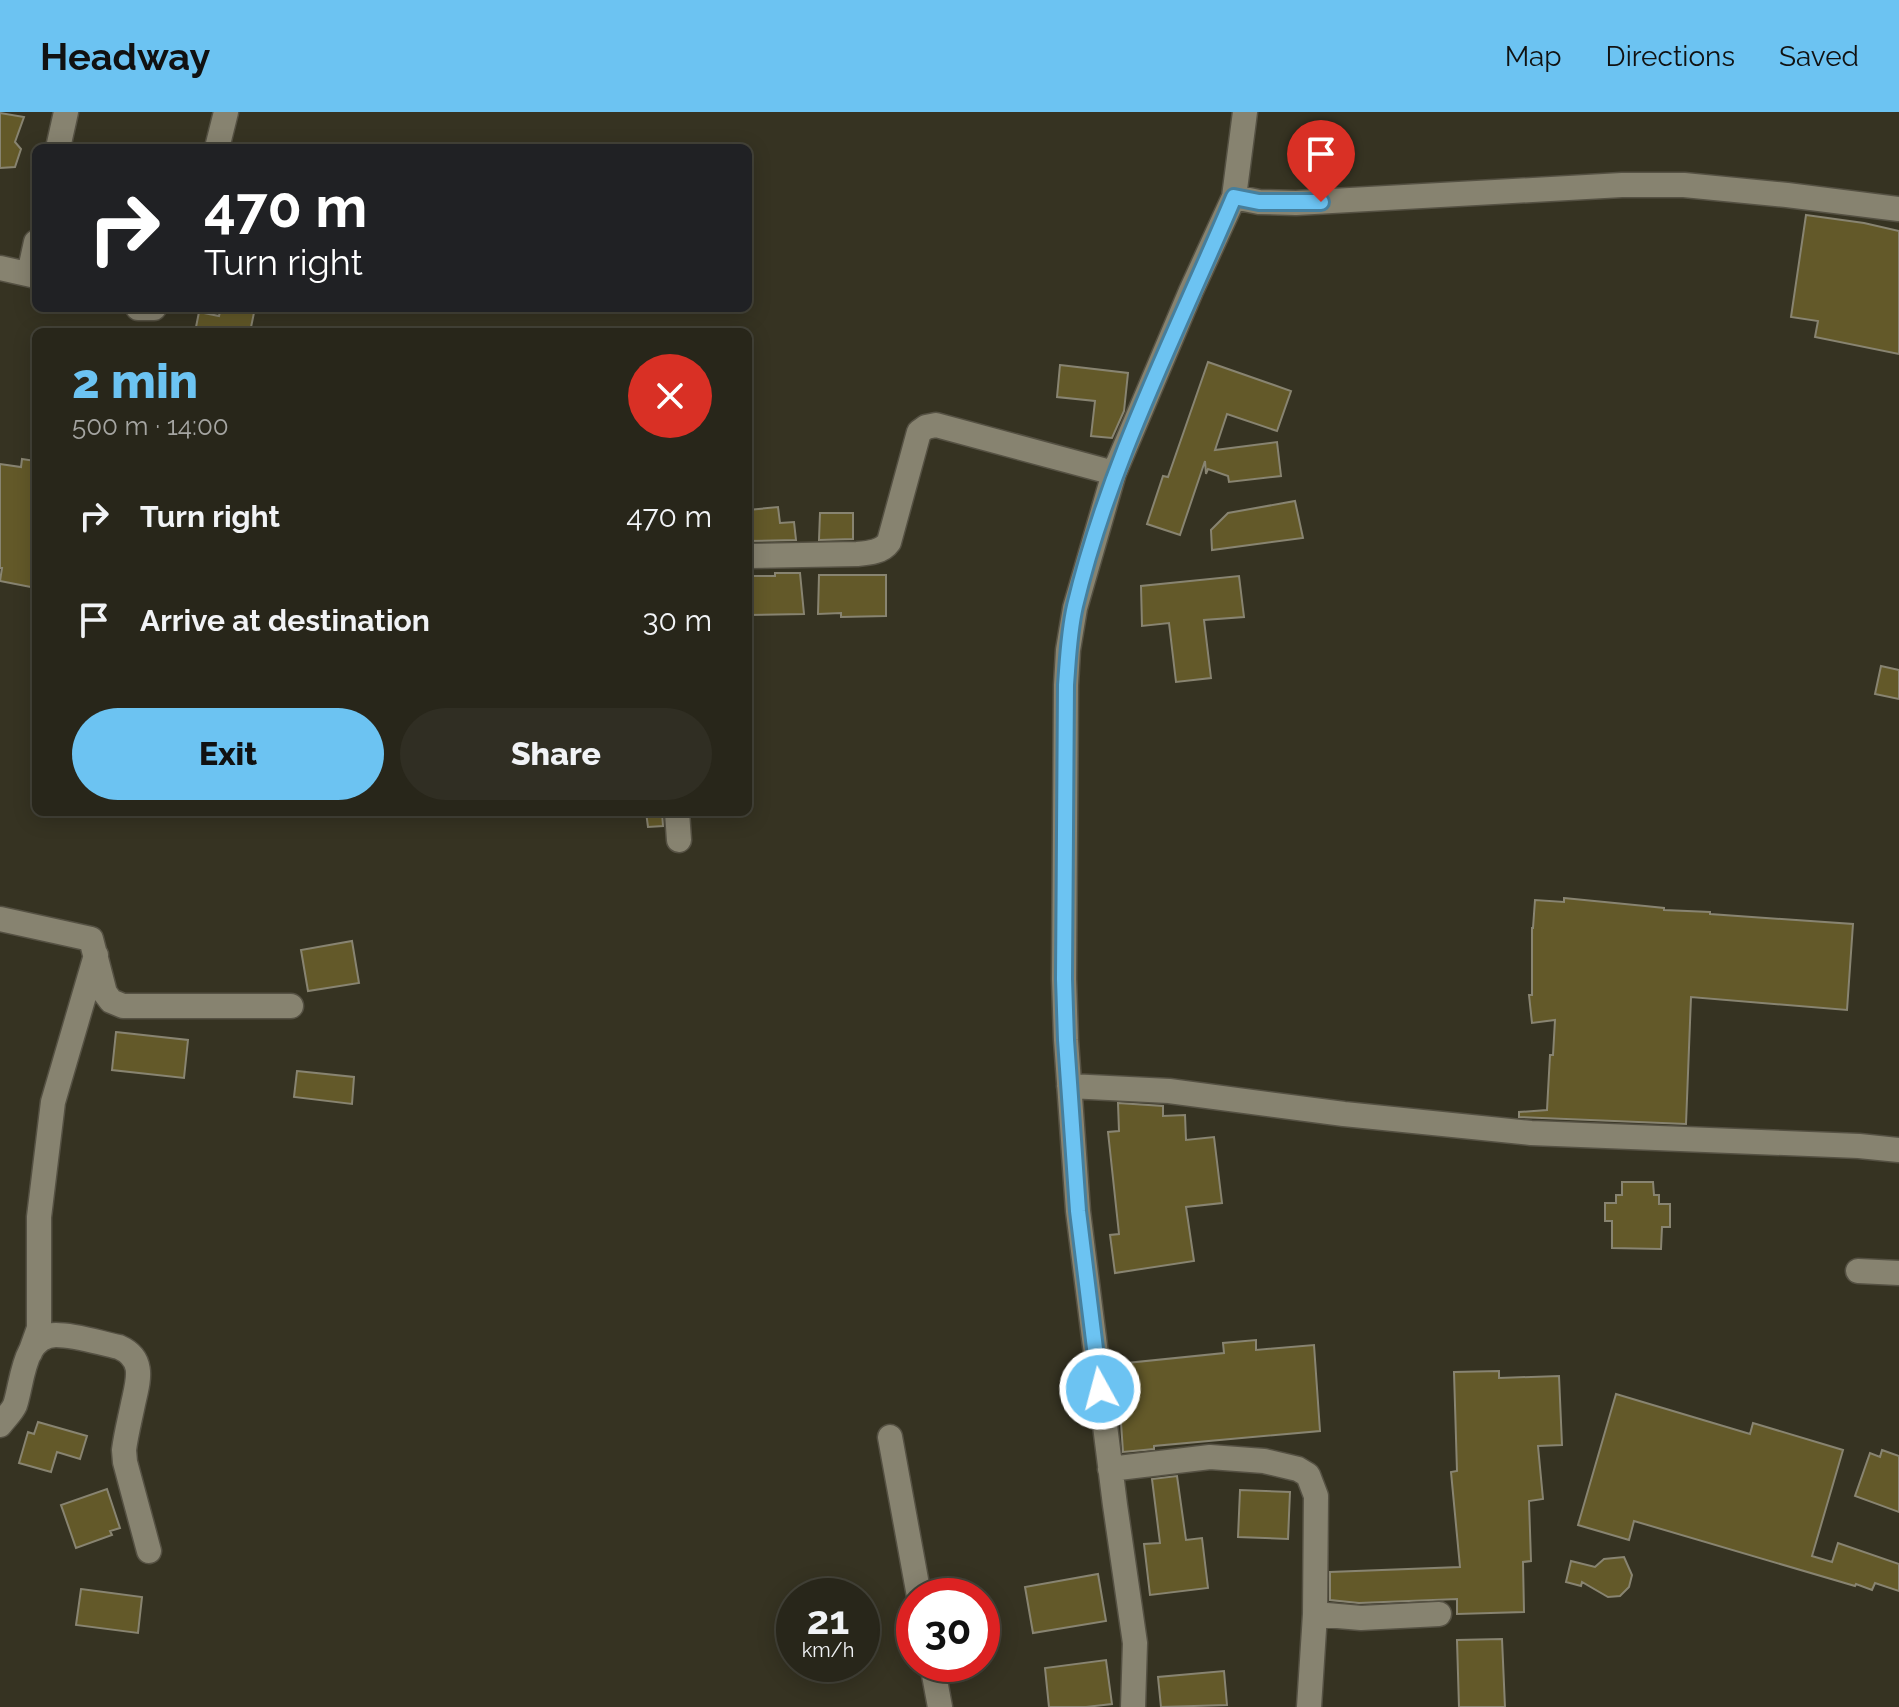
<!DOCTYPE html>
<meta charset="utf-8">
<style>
body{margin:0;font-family:Raleway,sans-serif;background:#302e23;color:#f1f3f6;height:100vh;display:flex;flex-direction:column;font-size:30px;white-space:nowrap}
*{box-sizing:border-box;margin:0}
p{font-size:26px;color:#a5a5a2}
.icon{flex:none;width:44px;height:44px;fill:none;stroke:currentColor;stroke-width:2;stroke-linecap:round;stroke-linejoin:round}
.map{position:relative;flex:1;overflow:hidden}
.details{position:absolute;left:32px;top:216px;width:720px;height:488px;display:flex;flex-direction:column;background:#28261a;border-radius:12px;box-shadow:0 4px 20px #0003,0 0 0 2px #444339}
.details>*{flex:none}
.guide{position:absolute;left:32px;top:32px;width:720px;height:168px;border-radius:12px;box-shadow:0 4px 20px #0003,0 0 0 2px #444339;background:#202124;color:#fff;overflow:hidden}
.speed{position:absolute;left:776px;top:1466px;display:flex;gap:16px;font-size:40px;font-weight:700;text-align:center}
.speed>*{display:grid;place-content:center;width:104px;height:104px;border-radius:50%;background:#28261a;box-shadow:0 4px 20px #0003,0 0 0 2px #444339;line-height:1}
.speed small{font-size:20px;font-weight:400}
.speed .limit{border:12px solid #d22;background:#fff;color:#111}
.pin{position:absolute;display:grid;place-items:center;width:68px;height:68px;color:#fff;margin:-82px -34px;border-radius:50% 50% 50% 0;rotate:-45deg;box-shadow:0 0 8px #0007}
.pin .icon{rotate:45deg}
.me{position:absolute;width:88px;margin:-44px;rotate:353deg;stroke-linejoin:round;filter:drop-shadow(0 0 6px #0008)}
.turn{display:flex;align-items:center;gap:28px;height:168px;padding:0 40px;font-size:36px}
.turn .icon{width:104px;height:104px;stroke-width:2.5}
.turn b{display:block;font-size:56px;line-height:68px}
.round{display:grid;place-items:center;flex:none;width:84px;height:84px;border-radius:42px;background:#302e23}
.headline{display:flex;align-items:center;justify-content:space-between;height:136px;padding:0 40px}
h1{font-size:48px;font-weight:800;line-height:60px;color:#6cc3f2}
.cta{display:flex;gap:16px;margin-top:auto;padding:16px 40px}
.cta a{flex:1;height:92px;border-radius:48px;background:#6cc3f2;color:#111;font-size:32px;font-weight:800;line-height:92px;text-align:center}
.cta a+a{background:#302e23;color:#f1f3f6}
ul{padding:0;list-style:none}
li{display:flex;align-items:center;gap:24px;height:104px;padding:0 40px}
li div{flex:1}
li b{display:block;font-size:30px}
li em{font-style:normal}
header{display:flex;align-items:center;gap:48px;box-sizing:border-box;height:112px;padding:0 40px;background:#6cc3f2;color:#111}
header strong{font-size:38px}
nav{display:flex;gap:44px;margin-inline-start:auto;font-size:28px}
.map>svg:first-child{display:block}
</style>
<header>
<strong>Headway</strong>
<nav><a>Map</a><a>Directions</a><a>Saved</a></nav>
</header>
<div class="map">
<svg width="1899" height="1595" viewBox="0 0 1899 1595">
<rect width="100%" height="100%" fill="#363322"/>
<!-- building -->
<path fill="#635929" stroke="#888471" stroke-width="2" d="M0,1l24,4 -9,25 6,7 -6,18 -15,1z
M1806,103l58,8 35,8v123l-84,-17 3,-16 -27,-4z
M221,196h34l-5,24h-55l4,-20 20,4z
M1208,250l83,29 -14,40 -50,-17 -12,36 62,-8 4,34 -52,6 -1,-6 -20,-7 -2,5 -1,-13 -25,74 -33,-11 16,-48 5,1z
M1060,253l68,8 -4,38 -12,27 -21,-2 4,-35 -38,-4z
M22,347l14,2v127l-36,-7 2,-13h-2v-104l21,3z
M1295,389l8,37 -91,12 -1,-20 17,-17z
M778,395l2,16 14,-1 2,18 -48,1v-17h2l-2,-14z
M820,401h33v26l-34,1z
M775,461h25l4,41 -56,1v-39h27z
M819,463h67v41l-45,1v-4l-23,1z
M1239,464l5,41 -40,3 7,58 -35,4 -7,-59 -27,3 -1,-40z
M1881,554l18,4v29l-24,-5z
M646,700h16l1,14 -15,1z
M1564,786l81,8 19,2v2l46,2v2l143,10 -6,86 -156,-13 -5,127 -167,-7v-5l28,-2 3,-55h3l2,-35 -23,3 -3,-28h3v-67h1l2,-28 29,2z
M352,829l7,42 -51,8 -7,-41z
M116,920l72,8 -4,38 -72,-8z
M297,959l57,6 -2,27 -58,-7z
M1118,991l45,3v10l22,-1 1,25 28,-3 8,66 -36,4 8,54 -79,12 -5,-38 9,-1 -11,-102 11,-1z
M1622,1070h31l1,13h5v9h11v23h-8l-1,22 -49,-1v-27h-7v-18h11v-8h6z
M1256,1228v10l58,-5 6,86 -166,15v3l-31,3 -6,-88 107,-11 -1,-10z
M1499,1259v7l60,-2 3,69 -24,1 5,53 -14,2 2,60 -8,1 1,50 -67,2v-15l-98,4 -29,-3v-28l130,-5 -9,-95 6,-1 -3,-99z
M1616,1282l134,40 3,-11 90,27 -31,106 20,6 6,-19 61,21v27l-24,-8 -3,7 -16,-6 -1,2 -221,-65 -5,19 -51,-15z
M38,1310l49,14 -7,23 -23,-7 -6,20 -32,-9 9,-31 6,2z
M1882,1338l17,6v56l-44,-16 15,-43 10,4z
M1177,1364l9,64 16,-2 6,50 -58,7 -6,-51 16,-1 -8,-64z
M107,1377l13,39 -10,3 2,4 -36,13 -15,-43z
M1240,1378l50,2 -2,47 -50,-2z
M1624,1445l8,18 -3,12 -9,9 -12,1 -26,-15 -1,4 -15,-4 5,-21 24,6 9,-8z
M1098,1462l8,47 -73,12 -8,-46z
M81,1477l61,8 -4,36 -62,-8z
M1502,1527l3,68h-46l-2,-67z
M1106,1548l6,44 -26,3h-37l-4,-39z
M1224,1559l3,34 -66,2 -3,-30z"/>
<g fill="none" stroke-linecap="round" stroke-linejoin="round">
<!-- minor casing -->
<g stroke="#555143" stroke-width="27">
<path id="minor" d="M58,36l8,-36
M217,36l9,-36
M1234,85l25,5 37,1 326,-18h62l103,10 112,14
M0,156l36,8
M29,162l7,-32
M138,196h16
M748,444l109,-2c12,-1 25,-2 32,-12l30,-110 7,-5 10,-2 178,48
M677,700l2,28
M0,807l91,20 14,54 6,8 12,5h168
M1069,974l100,5 175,23 187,19 328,13 40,4
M1858,1159l41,2
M30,1241l9,-25v-111l14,-115 43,-147
M0,1313c5,-7 12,-13 15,-20 8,-24 8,-70 41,-70 21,0 43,8 63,12 27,12 19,34 14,57 -3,15 -7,30 -9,46l1,12 24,89
M890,1325l29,159
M1110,1357l100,-12 54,4 34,8 10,6 8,21 -1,118 -6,93
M1315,1502l46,4 78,-4
M932,1552l8,43
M1133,1595l2,-64 -20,-138 -37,-294 -12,-171 -2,-61 2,-294 2,-35 7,-42 39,-135 77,-182 43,-94 11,-85"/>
</g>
<!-- minor -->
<use href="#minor" stroke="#878370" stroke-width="24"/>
</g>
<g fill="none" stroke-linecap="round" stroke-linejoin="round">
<!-- route casing -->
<g stroke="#467f9d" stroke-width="20">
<path id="route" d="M1100,1277l-22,-178 -12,-171 -2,-61 2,-294c2,-26 3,-53 9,-79 34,-143 102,-274 159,-409l25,5h62"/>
</g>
<!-- route -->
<use href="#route" stroke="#6cc3f2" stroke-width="14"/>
</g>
</svg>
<div class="speed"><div>21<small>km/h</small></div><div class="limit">30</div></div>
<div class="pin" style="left:1321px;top:90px;background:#d93025"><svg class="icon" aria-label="arrive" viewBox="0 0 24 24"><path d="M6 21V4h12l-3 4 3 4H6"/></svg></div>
<svg class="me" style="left:1100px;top:1277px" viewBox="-20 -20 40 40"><circle r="17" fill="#6cc3f2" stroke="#fff" stroke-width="3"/><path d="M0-11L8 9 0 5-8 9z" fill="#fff"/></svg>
<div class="guide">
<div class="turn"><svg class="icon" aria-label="right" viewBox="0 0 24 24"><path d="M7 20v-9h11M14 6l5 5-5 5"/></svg><div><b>470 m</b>Turn right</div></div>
</div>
<section class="details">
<div class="headline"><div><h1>2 min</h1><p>500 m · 14:00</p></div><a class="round" style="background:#d93025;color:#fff"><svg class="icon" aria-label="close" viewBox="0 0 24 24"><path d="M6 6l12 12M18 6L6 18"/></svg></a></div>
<ul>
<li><svg class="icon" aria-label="right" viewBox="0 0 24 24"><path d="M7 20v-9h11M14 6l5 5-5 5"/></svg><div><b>Turn right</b></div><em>470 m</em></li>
<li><svg class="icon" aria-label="arrive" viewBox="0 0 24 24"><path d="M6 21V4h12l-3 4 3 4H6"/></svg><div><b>Arrive at destination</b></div><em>30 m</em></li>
</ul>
<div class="cta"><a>Exit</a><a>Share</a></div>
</section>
</div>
